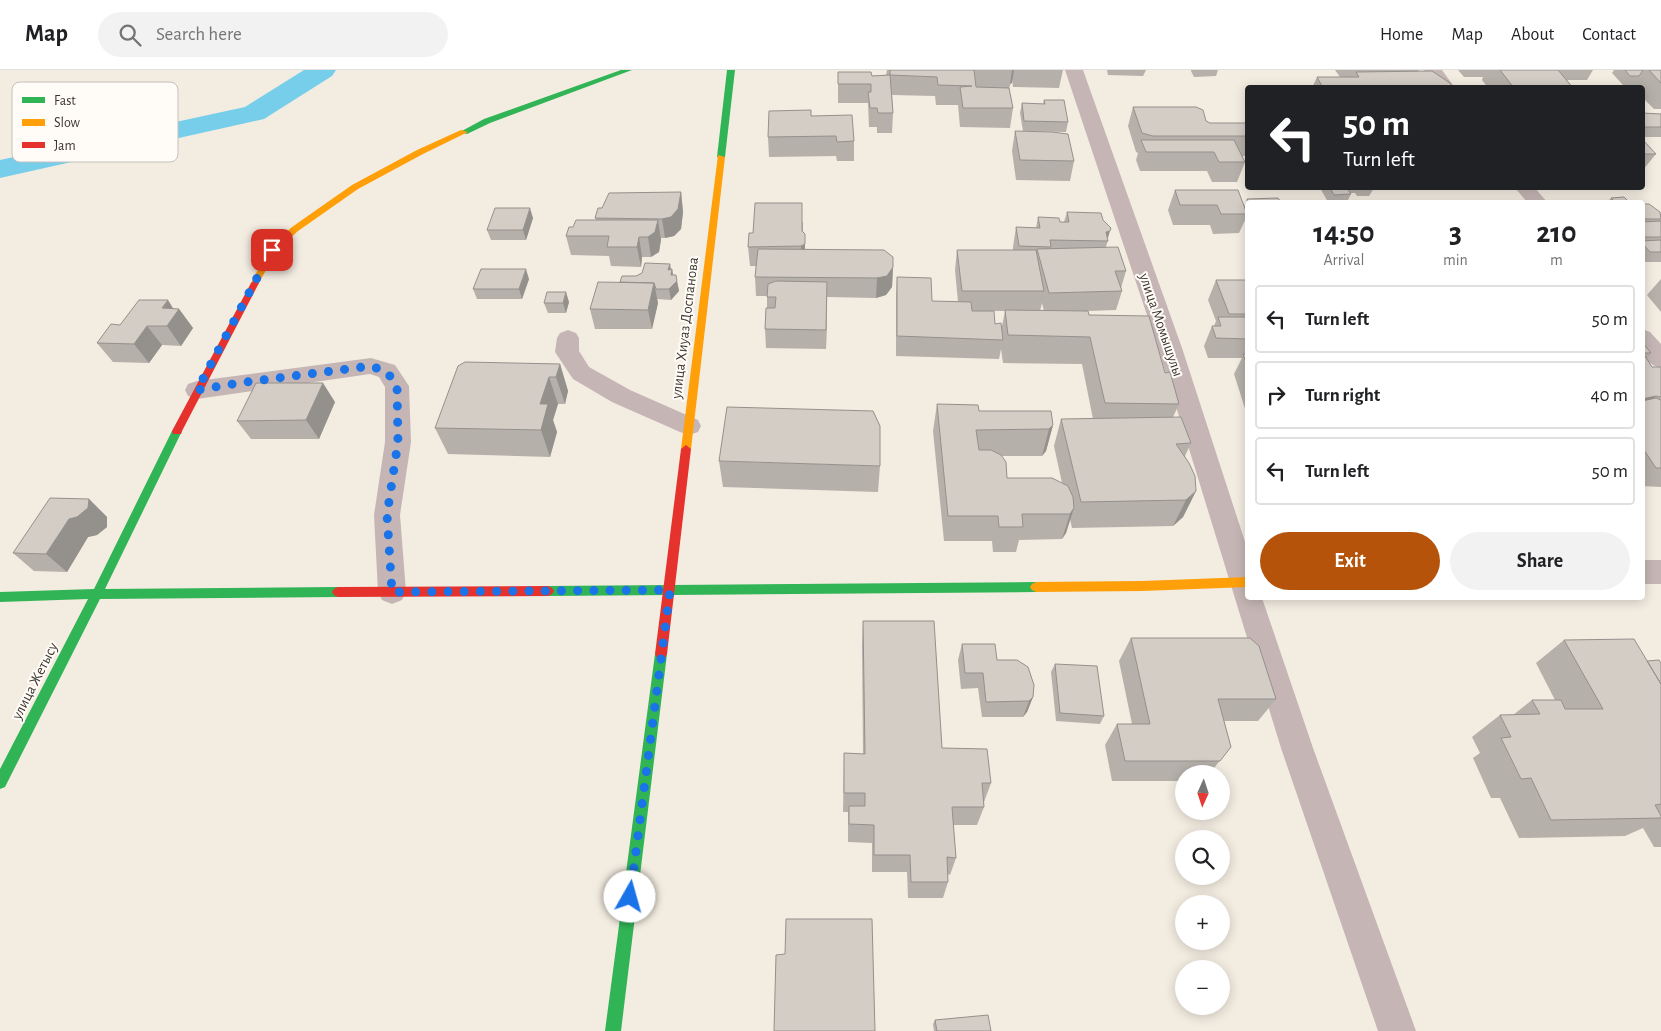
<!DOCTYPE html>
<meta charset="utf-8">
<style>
body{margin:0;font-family:"Alegreya Sans",sans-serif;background:#f2f2f2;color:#202124;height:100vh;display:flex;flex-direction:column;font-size:19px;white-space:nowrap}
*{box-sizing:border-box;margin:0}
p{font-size:16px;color:#757577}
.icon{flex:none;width:28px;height:28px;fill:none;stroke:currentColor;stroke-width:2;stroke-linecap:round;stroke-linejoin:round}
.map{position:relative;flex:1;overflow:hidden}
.drawer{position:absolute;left:1245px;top:130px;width:400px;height:400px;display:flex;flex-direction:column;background:#fff;border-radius:5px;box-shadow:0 2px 12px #0003}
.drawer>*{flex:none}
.banner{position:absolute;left:1245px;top:15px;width:400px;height:105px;border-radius:5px;box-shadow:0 2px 12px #0003;background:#202124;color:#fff;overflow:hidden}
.needle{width:32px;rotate:183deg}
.fabs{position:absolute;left:1175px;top:695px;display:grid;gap:10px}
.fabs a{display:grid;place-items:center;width:55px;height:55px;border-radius:50%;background:#fff;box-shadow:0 2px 12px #0003;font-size:25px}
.pin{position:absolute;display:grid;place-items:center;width:42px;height:42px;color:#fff;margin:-21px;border-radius:10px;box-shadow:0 2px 8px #0006}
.me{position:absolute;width:55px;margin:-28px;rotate:7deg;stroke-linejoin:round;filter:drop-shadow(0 0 4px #0008)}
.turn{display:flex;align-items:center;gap:18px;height:105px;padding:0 15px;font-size:22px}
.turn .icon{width:65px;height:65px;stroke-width:2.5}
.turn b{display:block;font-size:35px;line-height:42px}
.eta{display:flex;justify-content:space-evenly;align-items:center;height:85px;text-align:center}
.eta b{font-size:30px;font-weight:600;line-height:35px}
.button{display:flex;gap:10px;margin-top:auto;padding:10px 15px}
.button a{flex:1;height:58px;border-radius:30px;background:#b45309;color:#fff;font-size:20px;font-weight:600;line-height:58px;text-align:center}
.button a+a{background:#f2f2f2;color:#202124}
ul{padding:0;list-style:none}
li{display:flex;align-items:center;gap:15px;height:68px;margin:0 10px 8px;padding:0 5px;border:2px solid #e0e0e0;border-radius:5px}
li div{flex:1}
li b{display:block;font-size:19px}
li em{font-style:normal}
header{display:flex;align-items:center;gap:30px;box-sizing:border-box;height:70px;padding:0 25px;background:#fff;border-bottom:1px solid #e0e0e0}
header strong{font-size:24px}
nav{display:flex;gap:28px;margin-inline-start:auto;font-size:18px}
.search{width:350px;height:45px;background:#f2f2f2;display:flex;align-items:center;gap:12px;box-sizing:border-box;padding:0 18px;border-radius:28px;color:#757577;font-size:19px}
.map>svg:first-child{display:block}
</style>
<header>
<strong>Map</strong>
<div class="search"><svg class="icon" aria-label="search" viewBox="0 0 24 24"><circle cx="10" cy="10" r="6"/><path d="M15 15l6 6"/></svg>Search here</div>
<nav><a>Home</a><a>Map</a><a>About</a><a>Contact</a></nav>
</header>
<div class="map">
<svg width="1661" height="961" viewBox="0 0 1661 961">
<rect width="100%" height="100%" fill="#f3ece1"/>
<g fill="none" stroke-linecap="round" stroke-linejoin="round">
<!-- canal -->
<path fill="#77ceeb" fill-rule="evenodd" d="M304,0h32l-4,6 -68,43 -264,59v-18l245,-53z"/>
<!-- street -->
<path fill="#c5b6b5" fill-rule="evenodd" d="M1065,0h18l99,278 66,203v47h14l51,150 103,283h-38l-97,-283 -123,-400z
M1424,0h18l13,18h-17z
M1515,118h20l12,14h-20z
M1642,259l8,3 11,12v24c-21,-6 -19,-21 -19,-39z
M568,260l8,3 3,5v13l10,16 41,23 68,30 3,6 -3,6 -9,3 -9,-3 -68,-30 -39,-23 -18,-27 2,-14 3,-5z
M371,288l24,7 14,21 2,56 -11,73 6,77 -4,8 -10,4 -10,-4 -4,-8 -4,-77 11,-73v-55l-6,-10 -9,-3 -173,25 -9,-3 -3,-6 3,-6 9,-3z
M1642,490h19v24h-19z"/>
<!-- fast -->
<path fill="#30b455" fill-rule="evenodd" d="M621,0h11l-142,53 -23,11 -7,-2 24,-13z
M727,0h8l-10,87 -4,2 -4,-2z
M177,357l5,4 -77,158 233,-2 4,2 2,3 -2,3 -4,2 -238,2 -95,188 -5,2v-20l88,-170 -88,3v-10l94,-3 78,-158z
M1036,512l4,2 2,3 -2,3 -4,2 -488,4 -4,-2 -2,-3 2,-3 4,-2z
M661,579l4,1 2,4 -46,377h-16l50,-377 2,-4z"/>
<!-- slow -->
<path fill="#ff9f0a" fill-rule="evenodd" d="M461,60l7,2 -45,22 -65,35 -60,42 -22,20 -18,34h-6l-1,-2 18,-35 23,-21 60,-42 65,-35z
M718,85l7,2 -34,292 -5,4 -5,-4z
M1248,507v10l-106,4 -106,1 -4,-2 -2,-3 2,-3 4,-2 106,-1z"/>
<!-- jam -->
<path fill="#e5322d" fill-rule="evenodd" d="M255,210l4,3 -77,148 -1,3h-8l-1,-3 79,-148z
M686,375l5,4 -24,205 -2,4 -4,1 -4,-1 -2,-4 26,-205z
M548,516l4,2 2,3 -2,3 -4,2 -210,1 -4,-2 -2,-3 2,-3 4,-2z"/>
</g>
<!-- wall -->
<path fill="#b6b0aa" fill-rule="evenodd" d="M887,0h176l-4,18 -46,-1 -1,-8 -3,10 4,19 -3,20 -50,-1 -2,-22h-22l-1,-9 -43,-1 1,18 -1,20h-15v-6h-8l-1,-24h-30v-31l34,4 14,-1z
M1107,0h39l-3,6 -35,-1z
M1191,0h27l-2,6 -22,1 -3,-6z
M1335,0h84l-1,2 35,16h-141l5,-11h23z
M1458,0h135l-6,10h-20l6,8h-85l-6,-8 1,-3h-19z
M1614,0h47v39h-7l-12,-12v-9h-8l-2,-2 -9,-1 -11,-12z
M1044,30l24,22 -2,10 -43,-1 -3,-18 2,-10 21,1z
M1133,37l73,14 4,2h38v33h-6l3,6 -8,20h-25l-5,-11h-67l-4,-11 2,-7 -2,-1 -8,-26z
M1642,43l19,1v23h-19z
M811,46l43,25v20h-17l-1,-5 -67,1 -1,-20z
M1015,61l59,30 -4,20 -54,-1 -4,-29z
M1642,69l14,15 -14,17z
M1320,118h54l-5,8h-12l-2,-3h-5l1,1 -4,8h-19z
M1175,120l69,16 3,-7 34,3h-33v15l-1,-1 -8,17 -26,1 -3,-9h-37l-5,-15z
M681,122l2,20 -2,17 -7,7 -9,2h-4l-2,14 -8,5h-9l-1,10 -30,-1 -2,-10 -38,-1 -5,-19 7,-9 23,-7 -1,-2 7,-10z
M1611,128l18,4h-22z
M1642,134l19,10v48h-19z
M1067,142l41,28 -2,7 20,24 -5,17 1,3 -6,19 -28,1 1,4 76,58 14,31 -6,13 18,26 -6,13 11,35 -13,26 -10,9 -101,2 -2,-9 -4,14 -4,6 -43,1 -3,12h-23l-1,-11h-48l-11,-110 4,-27 42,7 74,14 -7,26 -4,5h-40l5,22 55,5 -8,-37 7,-27h32l-11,-55 -79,-1 -2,-14 -2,10 -103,-3v-60l1,-19 35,24 26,1 -3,-32 2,-20h56v-3l3,-20 20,1 2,-11 22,5h4zM1042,233l2,8h-4zM972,241h33l-3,15 -7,-2z
M533,148l-7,22h-35l-4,-10z
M803,152v10l2,2v15l88,18 -1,20 -6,8 -10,3 -49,-1 -1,52 -60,-1 -1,-19 2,-21v-12h-11l-1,-19 1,-11h-6l-2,-19 5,-14z
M670,194l1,6 1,-1 1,6 4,6 2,10 -8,9 -14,-1 1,4 -6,26h-57l-5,-20 30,-27z
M529,209l-7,20h-45l-4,-10z
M1661,209v33l-14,-17z
M1216,210h32v138l-14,-44 8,-16h-34l-4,-12 8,-20h2l2,-5 -8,-21z
M569,232l-3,11h-18l-4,-10z
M174,239h5l14,19 -12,18 -19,-1 -13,18 -36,-1 -16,-19 23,-18z
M1642,272l9,11 -5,6 6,8h9v120l-19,-1z
M560,294l8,27 -3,13h-7l-5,16 4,12 -7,25 -102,-3 -13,-26z
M335,332l-16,37h-68l-14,-18z
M719,391l161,5 -2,26 -155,-5z
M89,429l18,18v10l-10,8 -9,2 -21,35 -33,-1 -21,-18z
M863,551l79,127 49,35 -7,19v5l-7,18h-24l3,33 -6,17 -2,-1v8l-5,16h-35l-1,-26h-35v-29l-24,-1v-30h-5l1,-59 19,1 -1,-110z
M1131,568l145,61 -18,22h-34l7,26 -22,27h-25v7h-72l-7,-36 12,-21h15l-13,-63z
M1564,570l83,21 14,2v184h-7l-11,-19 -18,8 -106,2 -19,-40h-9l-18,-40 7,-5 -8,-16 28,-22h13l19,-15h23l-19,-37z
M962,574l35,16 36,37 -6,15 -4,5h-41l-4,-29 -17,1 -3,-29z
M1055,594l49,52 -4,8 -44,-3 -5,-49z
M935,950l56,11h-57l-1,-7z"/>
<!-- shaded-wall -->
<path fill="#94908b" d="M1012,0h2l-2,13 -2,1z
M681,122l2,20 -2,17 -7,7 -9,2 -3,-19z
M802,133v42l3,-11v19l-4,13v-20z
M530,138l3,10 -7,22 -3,-10z
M658,150l3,20 -2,12 -8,5 -3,-20z
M1110,161l-3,10 -1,-9z
M639,167l3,20 -1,10 -4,-20z
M670,194l1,9 1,-4 2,11 -2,5 -4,-15z
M893,197l-1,20 -6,8 -10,3 1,-20z
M526,199l3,10 -7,20 -3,-10z
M677,211l2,10 -8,9 -2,-11z
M827,212v20l-1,47v-19z
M654,213l4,20 -6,26 -4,-19z
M566,222l3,10 -3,11 -3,-10z
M168,230l8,13 3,-4 14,19 -12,18 -14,-20 -5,-18z
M147,256l15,19 -13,18 -15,-19z
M560,294l8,27 -3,13 -9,-27z
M549,307l9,27 -5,16 4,12 -7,25 -9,-27 -1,-26z
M323,313l12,19 -16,37 -13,-19z
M1656,326l-14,14v-11z
M1053,355l-7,26 -4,5 7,-27z
M1196,421l-13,26 -10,9 13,-26z
M89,429l18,18v10l-10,8 -9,2 -21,35 -21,-18 23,-35z
M1074,438l-8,25 -4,6 8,-25z
M1033,627l-6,15 -4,5 6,-16z"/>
<!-- building -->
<path fill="#d4cdc6" stroke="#94908b" d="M890,0h84l2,17 33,1 4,20h-50l-3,-21 12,-1 -34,-1 -1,-8 -47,-2z
M1500,0h58l15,18h-59z
M1625,0h18l-4,6h-9z
M1649,0h12v13z
M1432,1l18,12 3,5h-130l-6,-11h42l-3,-5z
M838,2h33l1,4 18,-1 3,38h-15l-1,-5h-7l-2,-16h3v-8h-33z
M1044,30h20l4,22 -44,-1 -2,-18 23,1z
M1133,37h63l7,3 3,11 4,2h38v13h-95l-11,-3z
M811,40v6l41,-1 2,26 -17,1 -1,-6 -68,1 1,-26z
M1642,43l19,1v13h-19z
M1015,61l37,1 16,2 6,27 -54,-1z
M1642,69l14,15h-14z
M1141,70h93l11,22h-26l-5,-10h-68z
M1330,118h17l4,6 -17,1z
M1175,120h63l9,24h-26l-4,-9h-37z
M681,122l-3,17 -7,8 -9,2 -67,-1 3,-10h4l7,-15z
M1624,127l5,5h-14l-4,-4z
M1278,128l3,4h-32l-2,-3z
M755,133h47v28l3,3v10l-4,2 -53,1 1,-14h4z
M1642,134h7l11,8 1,7h-19z
M495,138h35l-7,22h-36z
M1067,142l34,1 2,7 8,8 -1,3 -4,1 2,9 -58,-1 1,7 -32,-1 -3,-19 24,1 -2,-11 21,1 1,4h9z
M576,150h82l-3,12 -7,5h-9l-2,10h-30l2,-11h-43l3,-9h4z
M1661,151v16h-19v-15z
M1661,170v12h-11l-8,-9v-2z
M1118,177l8,24h-11l7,20 -73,2 -12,-44z
M758,179l126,1 9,7v10l-6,9 -10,2 -122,-1z
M957,180h79l8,41h-82z
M645,193l25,1 -2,6 4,-1 -1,6h5l1,6 -8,8h-13l-2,-6 -34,-1 2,-6h14l6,-3z
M481,199h45l-7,20h-46z
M897,207l34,1 1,23 39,1 1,9h22l1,13 6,-1 2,17 -106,-4z
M1216,210h32v34h-19z
M776,211l51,1 -1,48 -61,-1 1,-21h9l1,-11h-9l1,-13z
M598,212l56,1 -6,27 -58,-1z
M547,222h19l-3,11h-19z
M139,230h29l-6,8 17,1 -12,17h-20l-13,18 -37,-1 14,-19 9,1z
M1005,240l83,1 1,4 60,1 16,57 5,-1 9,32 -74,-1 -15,-66 -82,-2z
M1218,247h30v22l-32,-1 -4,-12h9z
M1642,272l9,11h-8l9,14h9v30l-5,-1 -14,3z
M1243,284h5v13z
M465,292l95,2 -4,13h-7l-9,27h8l-7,26 -106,-2 23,-62z
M256,313h67l-17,37 -69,1z
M1656,328l5,2v68h-5l-14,-21v-46z
M937,334l41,1 1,6h72l2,14 -4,4 -73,1 3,20h12l10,5 5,7 1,16h45l16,8 5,11 1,11 -4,6h-48l1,13h-24l-1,-11h-50z
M727,337l146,4 7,15v40l-161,-5z
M1181,347l10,26 -15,1 13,19 6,13 1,15 -10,9 -105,2 -20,-83z
M50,428l39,1 -1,9 -11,9 -8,2 -23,35 -33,-1z
M863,551h71l8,127 45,1 4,34h-9l2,24h-32l4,51 -9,-1 1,25h-37l-1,-27h-36v-30l-25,-1v-18h16v-13h-21v-40l21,1z
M1131,568h119l9,8 17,53h-58l13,48 -11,14h-95l-8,-37h33z
M1634,569l27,45v120l-6,1 6,11v2l-110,2 -20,-42 -10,1 -20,-41 10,-1 -11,-22 40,-1 -8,-14h29l4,9h38l-39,-69z
M962,574h33l2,16h20l11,7 6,18 -1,12 -4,4 -43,1 -3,-29h-18z
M1659,590l2,3v21l-14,-23z
M1055,594l42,2 7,50 -44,-3z
M786,849h86l3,112h-101l2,-76 9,-1z
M988,945l3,16h-54l-2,-11z"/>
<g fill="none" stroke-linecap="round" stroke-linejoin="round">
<!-- route -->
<path stroke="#1a73e8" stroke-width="9" stroke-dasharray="0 16.2" d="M272,180l-75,140 42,-7 132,-17 16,6 10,14 1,56 -11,73 5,77 278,-2 -40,307"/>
</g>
<g text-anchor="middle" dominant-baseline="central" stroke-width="4" stroke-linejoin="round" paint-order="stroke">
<!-- street labels -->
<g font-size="15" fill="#3b352d" stroke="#fffcf8">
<text transform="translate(1161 255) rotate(71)">улица Момышулы</text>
<text transform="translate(685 258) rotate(-83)">улица Хиуаз Доспанова</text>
<text transform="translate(35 611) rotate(-63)">улица Жетысу</text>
</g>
</g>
<!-- legend -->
<rect x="12" y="12" width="166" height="80" rx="8" fill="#fffcf8" stroke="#c4c0bb" stroke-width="1"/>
<rect x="22" y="27" width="23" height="6" fill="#30b455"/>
<rect x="22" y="49" width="23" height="7" fill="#ff9f0a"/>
<rect x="22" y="72" width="23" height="6" fill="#e5322d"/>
<g font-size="14" fill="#3b352d">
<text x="54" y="35">Fast</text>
<text x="54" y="57">Slow</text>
<text x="54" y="80">Jam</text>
</g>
</svg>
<div class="fabs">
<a><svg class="needle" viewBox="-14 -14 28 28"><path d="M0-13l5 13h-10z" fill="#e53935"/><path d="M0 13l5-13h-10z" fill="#757577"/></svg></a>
<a><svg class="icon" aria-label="search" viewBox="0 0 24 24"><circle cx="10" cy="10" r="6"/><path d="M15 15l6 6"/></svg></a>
<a>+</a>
<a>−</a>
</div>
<div class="pin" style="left:272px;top:180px;background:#d93025"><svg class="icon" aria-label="arrive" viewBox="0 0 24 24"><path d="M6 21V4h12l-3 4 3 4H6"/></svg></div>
<svg class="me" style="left:630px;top:827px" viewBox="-20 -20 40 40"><circle r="19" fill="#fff"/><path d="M0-13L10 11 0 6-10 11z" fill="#1a73e8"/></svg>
<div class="banner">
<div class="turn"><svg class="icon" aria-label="left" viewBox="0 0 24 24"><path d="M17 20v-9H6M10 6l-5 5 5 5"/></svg><div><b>50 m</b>Turn left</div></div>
</div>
<section class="drawer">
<div class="eta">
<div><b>14:50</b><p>Arrival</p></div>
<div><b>3</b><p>min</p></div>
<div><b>210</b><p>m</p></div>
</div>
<ul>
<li><svg class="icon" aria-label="left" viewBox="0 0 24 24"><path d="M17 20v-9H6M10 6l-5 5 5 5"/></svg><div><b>Turn left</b></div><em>50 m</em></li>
<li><svg class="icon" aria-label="right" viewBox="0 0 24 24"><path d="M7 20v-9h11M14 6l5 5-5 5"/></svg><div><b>Turn right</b></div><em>40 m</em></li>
<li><svg class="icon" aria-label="left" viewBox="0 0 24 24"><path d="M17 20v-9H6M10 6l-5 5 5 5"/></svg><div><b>Turn left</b></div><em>50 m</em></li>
</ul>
<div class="button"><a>Exit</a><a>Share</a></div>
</section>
</div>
